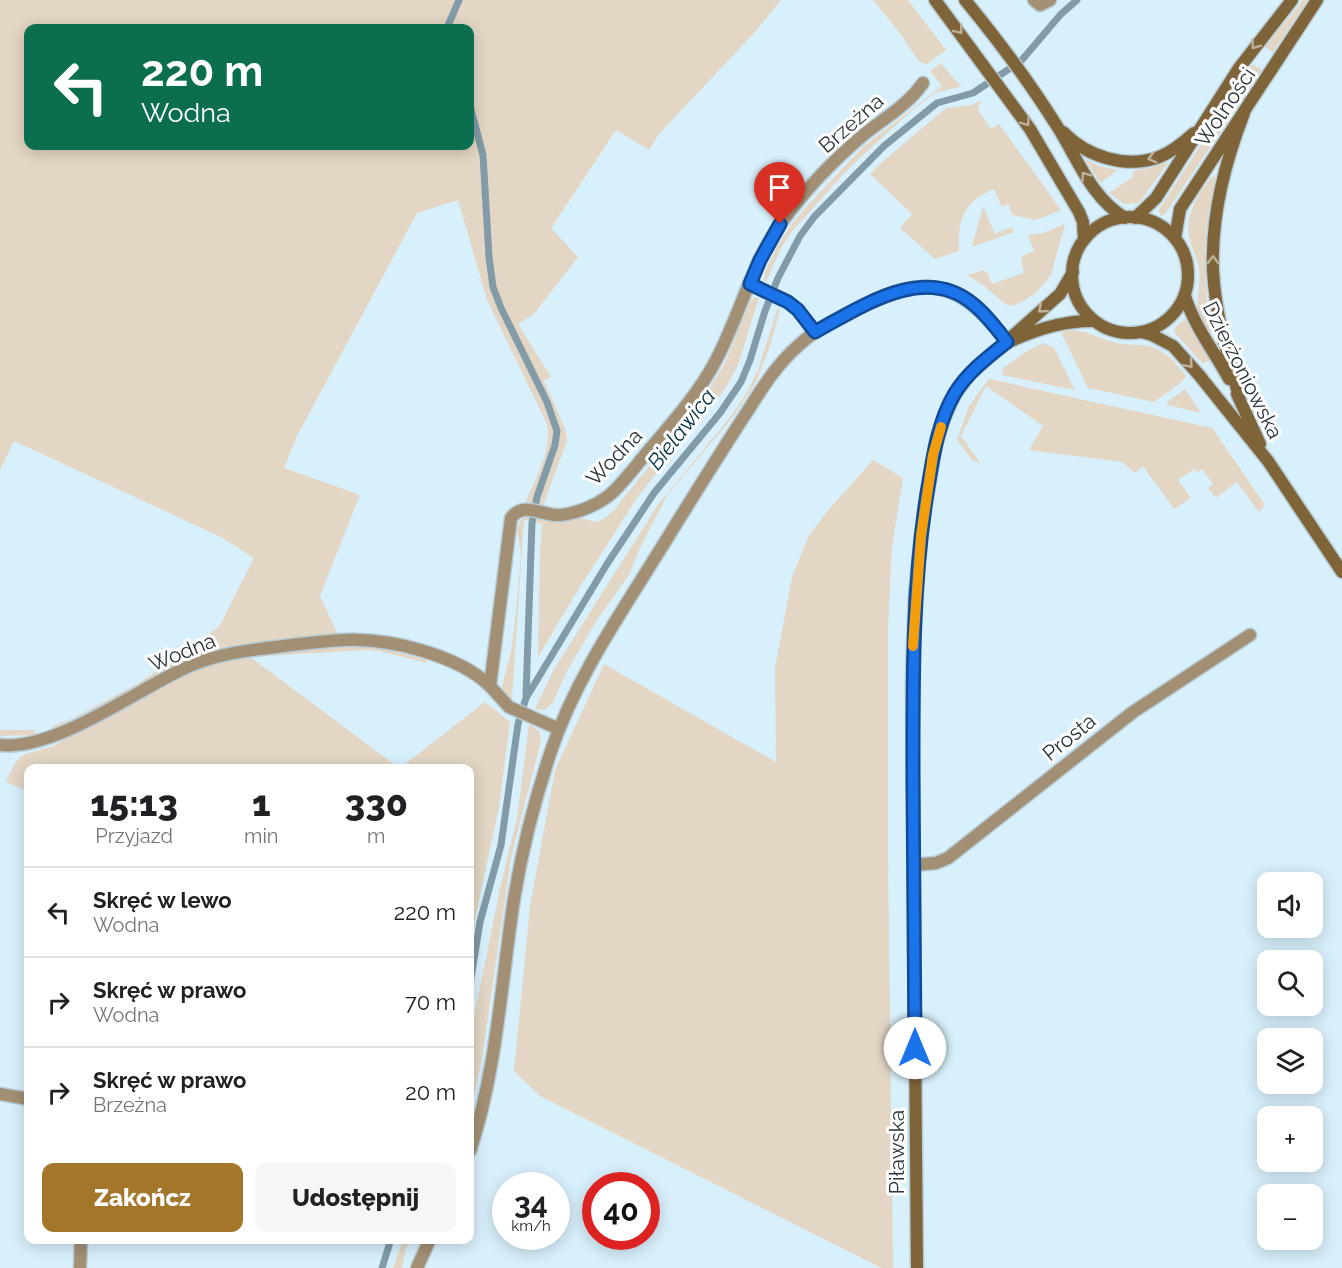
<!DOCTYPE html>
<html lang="pl">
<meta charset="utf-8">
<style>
body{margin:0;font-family:Raleway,sans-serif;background:#f6f6f6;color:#202124;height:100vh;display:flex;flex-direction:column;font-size:22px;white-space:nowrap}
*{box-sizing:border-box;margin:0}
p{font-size:20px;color:#757577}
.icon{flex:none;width:33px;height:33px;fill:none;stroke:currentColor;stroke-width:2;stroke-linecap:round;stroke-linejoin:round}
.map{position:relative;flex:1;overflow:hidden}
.sheet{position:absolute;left:24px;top:764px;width:450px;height:480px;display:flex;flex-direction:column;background:#fff;border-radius:12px;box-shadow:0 3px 15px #0003}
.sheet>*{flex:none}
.hud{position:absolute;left:24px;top:24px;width:450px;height:126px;border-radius:12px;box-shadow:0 3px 15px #0003;background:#0b6e4f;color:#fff;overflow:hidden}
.tools{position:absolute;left:1257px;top:872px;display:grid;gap:12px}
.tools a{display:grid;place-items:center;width:66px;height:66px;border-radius:12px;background:#fff;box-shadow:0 3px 15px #0003;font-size:30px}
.speed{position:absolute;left:492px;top:1172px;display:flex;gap:12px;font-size:30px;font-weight:700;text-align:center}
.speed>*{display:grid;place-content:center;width:78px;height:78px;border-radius:50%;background:#fff;box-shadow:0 3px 15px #0003;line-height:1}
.speed small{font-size:15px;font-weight:400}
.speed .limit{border:9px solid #d22;background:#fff;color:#111}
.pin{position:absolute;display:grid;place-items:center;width:51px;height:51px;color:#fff;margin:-62px -26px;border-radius:50% 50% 50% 0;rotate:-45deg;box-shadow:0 0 6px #0007}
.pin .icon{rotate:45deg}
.me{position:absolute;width:66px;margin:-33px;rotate:0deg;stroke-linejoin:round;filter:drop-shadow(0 0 4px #0008)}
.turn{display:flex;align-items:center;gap:21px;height:126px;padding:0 18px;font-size:27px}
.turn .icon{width:78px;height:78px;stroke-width:2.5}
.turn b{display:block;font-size:42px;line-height:51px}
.eta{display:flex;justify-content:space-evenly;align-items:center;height:102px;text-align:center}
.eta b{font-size:36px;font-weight:800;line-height:42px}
.button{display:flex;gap:12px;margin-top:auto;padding:12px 18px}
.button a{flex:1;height:69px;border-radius:12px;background:#a47629;color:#fff;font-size:24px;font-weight:800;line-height:69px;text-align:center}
.button a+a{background:#f6f6f6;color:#202124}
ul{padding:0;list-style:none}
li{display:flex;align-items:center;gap:18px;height:90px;padding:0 18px;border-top:2px solid #e0e0e0}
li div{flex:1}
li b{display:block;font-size:22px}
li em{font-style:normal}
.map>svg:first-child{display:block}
</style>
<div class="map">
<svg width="1342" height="1268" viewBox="0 0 1342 1268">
<rect width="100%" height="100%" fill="#d8f0fc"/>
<!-- green -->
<path fill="#e3d6c4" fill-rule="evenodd" d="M0,0h781l-25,31 -97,103 -10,16 -33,-20 -65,98 27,29 -44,57 -16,10 33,53 -7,4 21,47 2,13 -24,65 -17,-5c10,-24 26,-50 21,-77l-60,-124 -29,-100 -41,13 -121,225 -12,30 76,27 -40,101 18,39 -107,12 -30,8 -148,74 -1,-3 21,-8 66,-35 80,-56 35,-69 -33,-21 -207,-96 -14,29zM28,28h442v118h-442z
M873,0h35l38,50 -20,15 -3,-3 -3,1 -21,-31z
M1303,0h5l-35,52 -8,-5z
M941,63l14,17 7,6 -27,7 -25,19 -61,56 -56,62 -12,18 -15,34 -2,-1 1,-10 13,-26 13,-20 16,-19 57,-60 78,-60 -12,-15z
M1253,64l9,6 -97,144 -4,2 -3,-5z
M981,100l-3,10 13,19 8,-5 62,86 -25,10 -23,-5 -5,-11 -6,3 -8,-18c-31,13 -36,30 -35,62l-24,8 -35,-31 12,-14 -42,-40 11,-11 65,-55 26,-3z
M1085,159l14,7 19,4 -18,13z
M1167,162l1,1 -29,40 -15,1 -15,-11 24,-16v-6l17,-3z
M1215,174c1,16 -7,34 -8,50 -4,37 -1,71 4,107l-2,1c-20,-27 -7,-35 -10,-63 -1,-11 -8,-21 -10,-32 -4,-22 10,-47 26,-63z
M983,206l12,28 16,-7 3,5 -42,15z
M1065,224l-14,51 -14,17 -13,9 -12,5 -7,-2 -22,-19 -16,-10 17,-5 4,4 4,10 32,-11 -3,-14 3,-4 10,-4 -6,-16 15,-2z
M754,298h5l-21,67 -13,24 -86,106 -61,95 -40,67 2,-107 2,-26 -18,-4 -12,179 -8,-7 -2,-6 9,-34 5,-40 5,-58 -4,-25 3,-8 5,-4 38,5 17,-4 16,4 8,-3 10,-9 91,-114 20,-33 25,-61z
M778,307l2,4 -11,38 -13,33 -23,35 -65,77 -27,52 -12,29 -32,45 -30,51 -15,33 -8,6 -9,-1 18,-38 104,-165 75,-91 15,-23 11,-22z
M1183,320l3,1 25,38 -8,5 -29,-32v-3z
M1072,330c15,1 27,8 41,12 9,3 18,2 28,3 21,2 33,15 45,31l-4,6 -28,20 -66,-14 -27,-56z
M1043,343l11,5 21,42 -73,-15 1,-7 26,-18z
M989,379l223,49 53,77 -6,7 -22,-30 -21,16 -8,-10 5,-4 -11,-15 -5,4 -3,-4 -16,11 13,18 -17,11 -31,-43 -8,7 -13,-11 -93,-12 14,-24 -57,-40 -25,50 20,28 -9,-4 -15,-20 12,-34z
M1185,389l16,24 -33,-8 -2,-2z
M873,460l30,18 -11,69 -4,82v225l5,414h-11l-342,-172 -26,-25 16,-165 25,-136 49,-106 172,98 -1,-94 17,-91 16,-40 17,-23z
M354,646l36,4 35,9 2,4 -48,-12 -15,-1 -114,7 149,111h-371v23l-22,-9c4,-8 8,-21 16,-26 5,-3 24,-7 33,-11 45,-24 94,-58 141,-76 47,-18 108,-21 158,-23z
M485,702l25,20 -11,85 -29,136v-175h-70z
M529,724l10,7 2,10 -30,117 -29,200 -12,58v-79l30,-149 17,-70z
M0,730h35v5l-35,1z
M403,1239h7l-5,12 -3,17h-9z"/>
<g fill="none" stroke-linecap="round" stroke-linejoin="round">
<!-- stream -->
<path stroke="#819ba8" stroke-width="7" d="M447,28l12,-28
M470,106l13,49 6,102 4,30 8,21 46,94 10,29 -2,14 -18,52 -5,26 -6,172
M470,984l10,-62 21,-77 17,-121 8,-26 81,-134 47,-71 66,-80 21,-31 9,-22 15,-49 13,-33 22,-42 14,-19 70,-71 53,-43 36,-10 48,-32 40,-47 16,-14
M382,1268l9,-29"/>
<!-- street casing -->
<g stroke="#b5cbd5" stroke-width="15">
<path id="street" d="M1034,0l6,5 10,-5
M750,284l38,18 10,8 17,22
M559,729l-50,-22 -19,-21 21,-168c13,-18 33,-1 50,-3 18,-2 41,-12 53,-24 13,-13 24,-28 36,-42 23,-27 48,-55 65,-87 25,-46 37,-101 69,-143 22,-30 50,-59 78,-83 21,-17 46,-31 61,-53
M0,745c53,6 131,-51 179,-74 31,-16 63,-20 97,-24 23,-3 46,-6 69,-7 44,-2 113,15 145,46
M914,865l22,-2 12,-5 185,-146 117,-77
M0,1094l28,5
M470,1151c27,-81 31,-168 44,-252 8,-50 21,-100 37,-148 26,-77 75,-145 117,-214 26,-42 52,-84 79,-125 15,-24 30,-48 52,-67 19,-18 45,-30 68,-41 66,-33 97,-17 140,38
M80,1268l1,-29
M417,1268l13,-29"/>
</g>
<!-- secondary casing -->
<g stroke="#b5cbd5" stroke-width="15">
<path id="secondary" d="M935,0l95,129 49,83 4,10 1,18
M965,0c32,39 63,80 90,123 22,33 34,73 70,95
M1063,132c24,25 63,37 96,25 13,-5 25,-15 35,-24
M1072 275a58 58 0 1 1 116 0a58 58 0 1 1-116 0Z
M1135,218l21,-20 83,-130 53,-68
M1175,238l5,-29 137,-209
M1185,296c9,30 29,55 44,83
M1142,332l10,3 21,11 26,29 69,86 74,111
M1011,341c26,-12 55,-21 84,-20
M1237,394l23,50
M1240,400c-12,-43 -25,-86 -27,-130 -2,-53 12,-108 31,-157
M917,1268l-5,-587 3,-87 6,-58 14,-89 9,-28 11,-25 15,-20 90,-80 13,-22"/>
</g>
<!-- street -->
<use href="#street" stroke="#a38f74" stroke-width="12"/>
<!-- secondary -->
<use href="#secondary" stroke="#7f6339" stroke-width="12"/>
</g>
<!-- one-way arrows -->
<defs><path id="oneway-chevron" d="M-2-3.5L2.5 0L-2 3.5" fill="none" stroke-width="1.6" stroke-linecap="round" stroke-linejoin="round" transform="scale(1.5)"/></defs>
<g stroke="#bfb19c">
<use href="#oneway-chevron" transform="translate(959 30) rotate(52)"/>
<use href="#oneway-chevron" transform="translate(1255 45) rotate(126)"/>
<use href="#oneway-chevron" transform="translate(1026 122) rotate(55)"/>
<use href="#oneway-chevron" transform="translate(1152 158) rotate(165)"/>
<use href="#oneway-chevron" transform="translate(1085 176) rotate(-125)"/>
<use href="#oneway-chevron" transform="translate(1213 260) rotate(-90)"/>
<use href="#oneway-chevron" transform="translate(1042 309) rotate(139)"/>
<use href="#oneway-chevron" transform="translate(1189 364) rotate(48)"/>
</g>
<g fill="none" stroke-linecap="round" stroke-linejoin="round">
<!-- route casing -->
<g stroke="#114b97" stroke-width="15">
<path id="route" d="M780,224l-20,36 -10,24 38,18 10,8 17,22c46,-25 109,-69 158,-28 14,11 24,25 34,38 -19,15 -39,30 -52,51 -18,30 -22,66 -28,100 -15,95 -14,190 -14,286 1,90 1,179 2,269"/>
</g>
<!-- route -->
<use href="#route" stroke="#1a73e8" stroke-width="10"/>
<!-- slow -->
<path stroke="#f59e0b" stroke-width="10" d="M913,646l8,-110 12,-81 8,-28"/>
</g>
<g text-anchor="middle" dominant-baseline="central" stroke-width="6" stroke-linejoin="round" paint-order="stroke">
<!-- street labels -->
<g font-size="21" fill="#29353b" stroke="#fff">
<text transform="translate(1225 107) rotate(-56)">Wolności</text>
<text transform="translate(851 123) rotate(-41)">Brzeżna</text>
<text transform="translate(1243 370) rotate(63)">Dzierżoniowska</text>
<text transform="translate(614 457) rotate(-46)">Wodna</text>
<text transform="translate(182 652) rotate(-22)">Wodna</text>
<text transform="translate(1069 737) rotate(-39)">Prosta</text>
<text transform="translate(896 1152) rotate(-90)">Piławska</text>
</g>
<!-- water labels -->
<g font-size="22" font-style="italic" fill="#063647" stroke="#fff">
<text transform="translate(681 429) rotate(-52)">Bielawica</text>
</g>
</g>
</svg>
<div class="tools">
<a><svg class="icon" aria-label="sound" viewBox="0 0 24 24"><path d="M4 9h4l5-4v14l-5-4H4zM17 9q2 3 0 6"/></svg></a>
<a><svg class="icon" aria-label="search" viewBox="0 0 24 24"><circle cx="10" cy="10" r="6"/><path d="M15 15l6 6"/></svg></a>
<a><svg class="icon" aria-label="layers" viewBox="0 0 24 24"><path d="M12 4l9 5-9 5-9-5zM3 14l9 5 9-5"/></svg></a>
<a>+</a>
<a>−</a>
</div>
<div class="speed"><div>34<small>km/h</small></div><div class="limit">40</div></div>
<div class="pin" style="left:780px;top:224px;background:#d93025"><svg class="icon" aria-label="arrive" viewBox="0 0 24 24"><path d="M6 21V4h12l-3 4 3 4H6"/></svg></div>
<svg class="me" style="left:915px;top:1048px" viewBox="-20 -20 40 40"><circle r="19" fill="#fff"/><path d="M0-13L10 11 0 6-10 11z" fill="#1a73e8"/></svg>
<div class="hud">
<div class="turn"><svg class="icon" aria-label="left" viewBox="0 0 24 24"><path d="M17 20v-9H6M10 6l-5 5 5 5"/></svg><div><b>220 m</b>Wodna</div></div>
</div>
<section class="sheet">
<div class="eta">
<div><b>15:13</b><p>Przyjazd</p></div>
<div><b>1</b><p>min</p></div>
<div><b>330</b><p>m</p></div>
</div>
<ul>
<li><svg class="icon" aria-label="left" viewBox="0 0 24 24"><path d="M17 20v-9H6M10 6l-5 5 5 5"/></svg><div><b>Skręć w lewo</b><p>Wodna</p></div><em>220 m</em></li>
<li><svg class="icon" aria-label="right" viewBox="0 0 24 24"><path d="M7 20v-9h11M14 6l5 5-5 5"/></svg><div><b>Skręć w prawo</b><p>Wodna</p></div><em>70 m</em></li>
<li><svg class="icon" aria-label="right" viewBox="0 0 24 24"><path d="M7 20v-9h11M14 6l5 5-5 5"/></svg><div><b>Skręć w prawo</b><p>Brzeżna</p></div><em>20 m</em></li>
</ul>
<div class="button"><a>Zakończ</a><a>Udostępnij</a></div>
</section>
</div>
